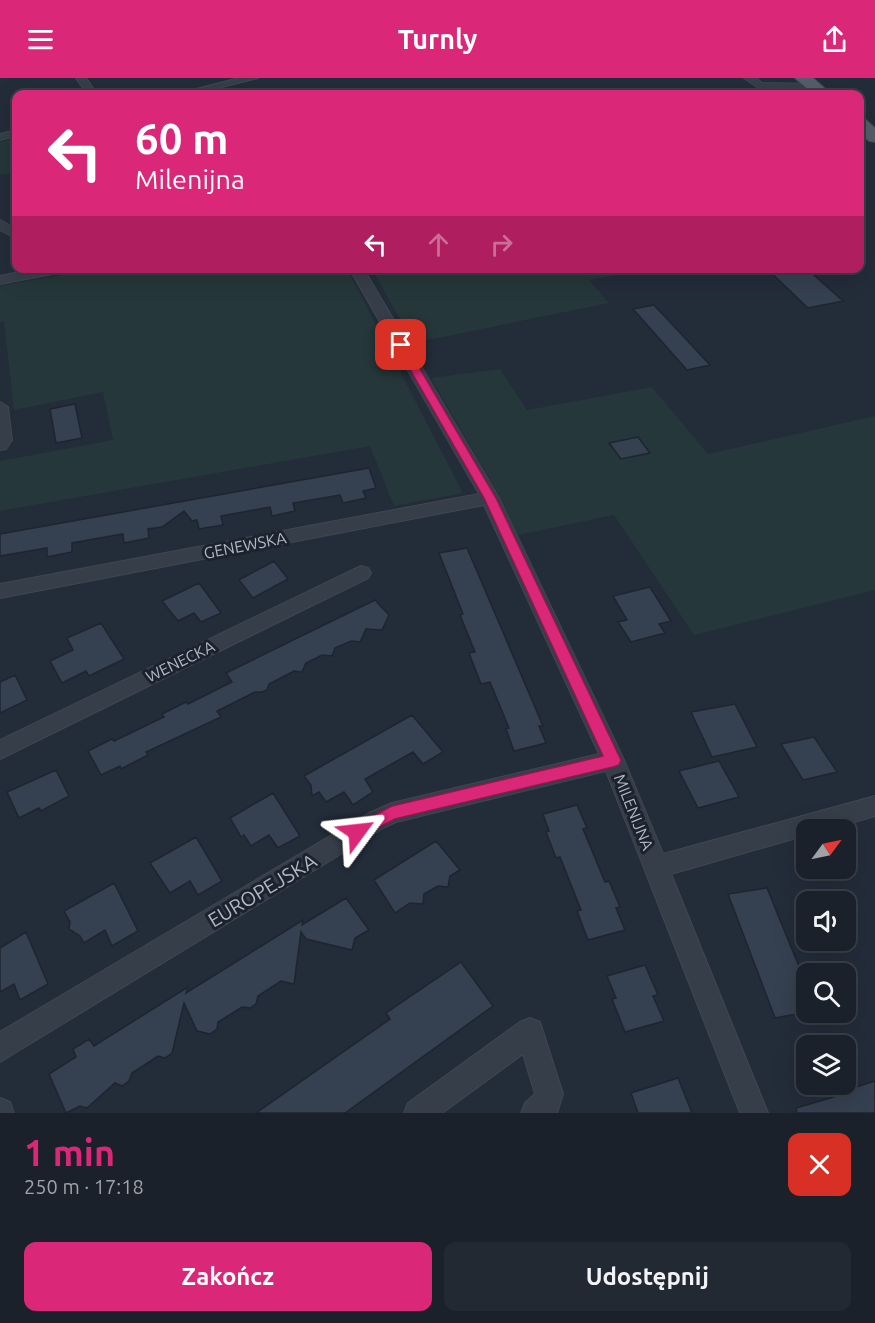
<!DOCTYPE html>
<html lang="pl">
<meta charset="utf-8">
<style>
body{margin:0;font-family:Ubuntu,sans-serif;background:#232933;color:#f1f3f6;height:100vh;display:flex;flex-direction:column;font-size:22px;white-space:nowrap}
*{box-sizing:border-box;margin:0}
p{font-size:20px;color:#9fa3a9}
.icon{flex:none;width:33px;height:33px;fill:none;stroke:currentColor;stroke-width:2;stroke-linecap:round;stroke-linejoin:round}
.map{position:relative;height:1035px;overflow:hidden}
.sheet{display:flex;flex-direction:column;background:#1a212b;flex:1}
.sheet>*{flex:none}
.top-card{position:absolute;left:12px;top:12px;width:852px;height:183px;border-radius:12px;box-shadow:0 6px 24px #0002,0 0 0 2px #383e47;background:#db2777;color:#fff;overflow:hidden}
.needle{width:39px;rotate:57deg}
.buttons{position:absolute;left:796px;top:741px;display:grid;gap:12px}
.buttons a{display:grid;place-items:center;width:60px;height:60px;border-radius:12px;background:#1a212b;box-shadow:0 6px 24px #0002,0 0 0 2px #383e47;font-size:30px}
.pin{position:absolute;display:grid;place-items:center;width:51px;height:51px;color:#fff;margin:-26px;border-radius:12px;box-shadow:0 3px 9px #0006}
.me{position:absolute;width:66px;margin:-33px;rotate:60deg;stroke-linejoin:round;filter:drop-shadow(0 0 4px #0008)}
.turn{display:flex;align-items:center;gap:21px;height:126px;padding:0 24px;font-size:27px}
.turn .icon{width:78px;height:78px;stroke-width:2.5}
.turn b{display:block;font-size:42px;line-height:51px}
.lanes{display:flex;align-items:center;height:57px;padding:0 24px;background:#0003;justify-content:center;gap:30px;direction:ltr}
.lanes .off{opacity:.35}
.round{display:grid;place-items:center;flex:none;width:63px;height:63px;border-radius:12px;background:#232933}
.summary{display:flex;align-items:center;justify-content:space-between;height:102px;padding:0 24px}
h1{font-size:36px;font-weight:700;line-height:45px;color:#db2777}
.primary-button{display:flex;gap:12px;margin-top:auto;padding:12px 24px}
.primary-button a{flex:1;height:69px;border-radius:12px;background:#db2777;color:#fff;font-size:24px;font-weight:700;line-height:69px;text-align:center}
.primary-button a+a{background:#232933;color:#f1f3f6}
header{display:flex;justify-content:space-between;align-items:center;height:78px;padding:0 24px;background:#db2777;color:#fff;font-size:27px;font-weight:700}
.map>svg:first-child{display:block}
</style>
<header><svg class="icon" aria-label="menu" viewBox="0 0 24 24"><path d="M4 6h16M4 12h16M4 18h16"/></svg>Turnly<svg class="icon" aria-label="share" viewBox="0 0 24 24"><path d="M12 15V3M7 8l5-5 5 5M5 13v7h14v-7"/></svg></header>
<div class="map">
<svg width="875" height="1035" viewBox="0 0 875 1035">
<rect width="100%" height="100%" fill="#232c39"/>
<!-- green -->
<path fill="#25373a" d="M16,60v35l-16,2v-33z
M102,190l245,1 116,224 -69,13 -24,-60 -370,65v-50l113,-21 -10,-48 -89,18 -10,-88h-4v-36z
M372,191h278l-61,11 20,23 -196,40z
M500,291l27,41 125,-23 56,67 167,-38v174l-181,45 -80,-120 -96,20 -18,-38 -69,-119z"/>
<!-- building -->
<path fill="#354050" stroke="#1e2530" stroke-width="1.5" d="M766,190h40l37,33 -35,7z
M654,227l15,16 41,44 -23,5 -54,-61z
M75,326l7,34 -26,5 -6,-34z
M638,359l12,16 -29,6 -12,-16z
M369,390l7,20 -13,3 3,7 -23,5 -3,-8 -47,8 2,8 -23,5 -2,-9 -49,9 2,9 -24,4 -2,-9 -5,1 -8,-10 -22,16 -14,2 1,9 -25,5 -1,-9 -51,9v9l-25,5v-9l-47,8v-22z
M467,470l76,178h-4l7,17 -32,8 -8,-22 3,-1 -19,-46 -9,2 -12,-31 6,-1 -15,-37 3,-1 -24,-61z
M274,483l14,18 -35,19 -14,-18z
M199,505l22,30 -20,9 -7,-9 -16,8 -16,-20z
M650,509l21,34 -12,3 6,9 -34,9 -13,-20 9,-2 -14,-24z
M375,522l14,15 -7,15 -16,-1 -6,13 -9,-1 -16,7 -3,8 -10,-1 -16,8 -4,9 -8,-1 -25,13 -2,6 -5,2h-7l-38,19 4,6 -75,35 2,3 -27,14 -1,-3 -19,9 -13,-24 24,-12 2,2 50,-24 -2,-3 24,-12 2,2 44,-22 -6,-9z
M101,545l23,36 -35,17 -3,-5 -24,12 -12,-22 23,-11 -6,-12z
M15,597l12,25 -27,13v-31z
M735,626l22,43 -45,10 -21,-45z
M412,637l31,37 -20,12 -10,-12 -48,27 8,13 -20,13 -9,-13 -18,10 -7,-10 -7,4 -1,-11 -7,-9z
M814,659l23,35 -34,8 -22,-36z
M719,683l20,36 -41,11 -19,-37z
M56,692l13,26 -28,15 -2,-3 -20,10 -12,-26z
M273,715l27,43 -22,12 -9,-13 -18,11 -7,-11 -3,2 -11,-19z
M577,727l10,23 -4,1 22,53 4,-1 11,26 -4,1 9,22 -37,10 -11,-29 4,-1 -21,-53 -4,1 -10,-26 3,-1 -6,-17z
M196,759l26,44 -24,14 -8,-14 -20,12 -20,-30z
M436,763l24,29 -10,6 -2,11 -10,-1 -14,8 -1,10 -13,-1 -15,10 -21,-33z
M114,805l24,48 -26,15 -7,-16 -21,13 -4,-7 -11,-7 1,-7 -6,-11z
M767,810l40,98v26l-32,6 -47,-124z
M346,820l23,32 -14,8 -3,12 -46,-11 -5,-7 -7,52 -13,-3 -23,15 -2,8 -6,4 -8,-1 -24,15 -1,7 -7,5 -13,-3 -13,-28 -12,50 -7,5 -7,-2 -26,17 -3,8 -7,5 -7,-3 -28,25 -7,-2 -14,7 -17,-39 27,-17 -3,-8 16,-10 5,7 94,-59 -2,6 117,-73 -1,5z
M26,854l22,52 -28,16 -6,-16 -14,8v-44z
M461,884l32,44 -148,107h-89l134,-94 -4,-6z
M645,887l13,30 -5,1 11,25 -39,11 -13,-33 4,-1 -9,-22z
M678,1000l14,35h-54l-7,-20z
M875,1003v32h-78l-1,-5 55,-16 -1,-3z"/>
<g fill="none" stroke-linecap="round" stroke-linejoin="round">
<!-- minor casing -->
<g stroke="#404752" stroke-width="2">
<path id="minor" d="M76,0h10l11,16h-10z
M239,0h19l-64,16h-17z
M744,0h12l6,5 52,1 5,3 -5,3 -54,-1z
M16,52v6l-16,4v-6z
M0,142l16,9v9l-16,-8z
M39,190h30l-6,4 -63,12v-8z
M349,190h14l136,230 125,262 39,94 212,-58v20l-47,14h-21v5l-136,39 97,239h-28l-134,-342 -210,51 -11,5 -385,235v-30l369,-219 23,-10 207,-49 -115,-249 -484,93v-14l479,-90z
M0,324l8,5 4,33 -6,9 -6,1z
M361,488l7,2 3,5 -3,5 -368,181v-19z
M530,940l10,4 23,72 -6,19h-36l4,-10 10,-9 -12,-40 -81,59h-38l4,-10 112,-81z
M0,1020l10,4 4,11h-14z"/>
</g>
<!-- primary casing -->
<g stroke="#404752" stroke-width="2">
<path id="primary" d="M795,0h18l18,16h-18z
M860,41l6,1 9,8v14l-6,-1 -9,-8z"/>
</g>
<!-- minor -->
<use href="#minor" fill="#363e49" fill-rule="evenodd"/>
<!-- primary -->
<use href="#primary" fill="#545d69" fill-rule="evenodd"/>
</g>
<!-- route -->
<path fill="#db2777" stroke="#8e194d" stroke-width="1.5" d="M401,264l5,3 90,153 125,262 -2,5 -6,2 -218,52 -38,20 -6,-2 -2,-5 2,-5 41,-21 211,-50 -119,-258 -88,-153z"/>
<g text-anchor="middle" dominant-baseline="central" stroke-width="6" stroke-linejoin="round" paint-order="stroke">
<!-- street labels -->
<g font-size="16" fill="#b1b9c5" stroke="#1c232e">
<text transform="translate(245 467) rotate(-11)">GENEWSKA</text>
<text transform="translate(180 583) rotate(-26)">WENECKA</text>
<text transform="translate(634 734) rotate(68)">MILENIJNA</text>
</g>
<!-- near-street labels -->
<g font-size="20" fill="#b1b9c5" stroke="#1c232e">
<text transform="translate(262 812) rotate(-31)">EUROPEJSKA</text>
</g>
</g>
</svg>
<div class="buttons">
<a><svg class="needle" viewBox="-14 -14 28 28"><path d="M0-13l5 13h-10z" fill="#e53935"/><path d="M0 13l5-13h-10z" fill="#9fa3a9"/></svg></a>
<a><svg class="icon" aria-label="sound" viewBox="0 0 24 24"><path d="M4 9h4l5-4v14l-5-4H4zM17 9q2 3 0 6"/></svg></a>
<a><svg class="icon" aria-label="search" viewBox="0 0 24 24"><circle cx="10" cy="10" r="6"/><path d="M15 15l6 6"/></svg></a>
<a><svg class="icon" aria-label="layers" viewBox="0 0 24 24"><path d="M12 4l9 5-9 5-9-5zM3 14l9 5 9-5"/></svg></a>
</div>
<div class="pin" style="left:401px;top:267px;background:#d93025"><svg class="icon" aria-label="arrive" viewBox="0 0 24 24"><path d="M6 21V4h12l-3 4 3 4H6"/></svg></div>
<svg class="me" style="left:357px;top:754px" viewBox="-20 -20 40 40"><path d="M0-17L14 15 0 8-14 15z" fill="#db2777" stroke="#fff" stroke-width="4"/></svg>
<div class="top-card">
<div class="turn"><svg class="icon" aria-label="left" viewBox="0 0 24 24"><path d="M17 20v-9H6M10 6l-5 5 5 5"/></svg><div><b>60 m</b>Milenijna</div></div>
<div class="lanes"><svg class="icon" aria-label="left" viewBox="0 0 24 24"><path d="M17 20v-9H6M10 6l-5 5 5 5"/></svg><svg class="icon off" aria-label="ahead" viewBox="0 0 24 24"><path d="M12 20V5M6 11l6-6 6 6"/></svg><svg class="icon off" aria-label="right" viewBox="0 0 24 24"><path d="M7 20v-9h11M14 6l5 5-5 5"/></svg></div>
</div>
</div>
<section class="sheet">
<div class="summary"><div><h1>1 min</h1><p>250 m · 17:18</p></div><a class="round" style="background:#d93025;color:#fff"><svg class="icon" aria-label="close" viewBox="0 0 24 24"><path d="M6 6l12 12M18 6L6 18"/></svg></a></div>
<div class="primary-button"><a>Zakończ</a><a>Udostępnij</a></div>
</section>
